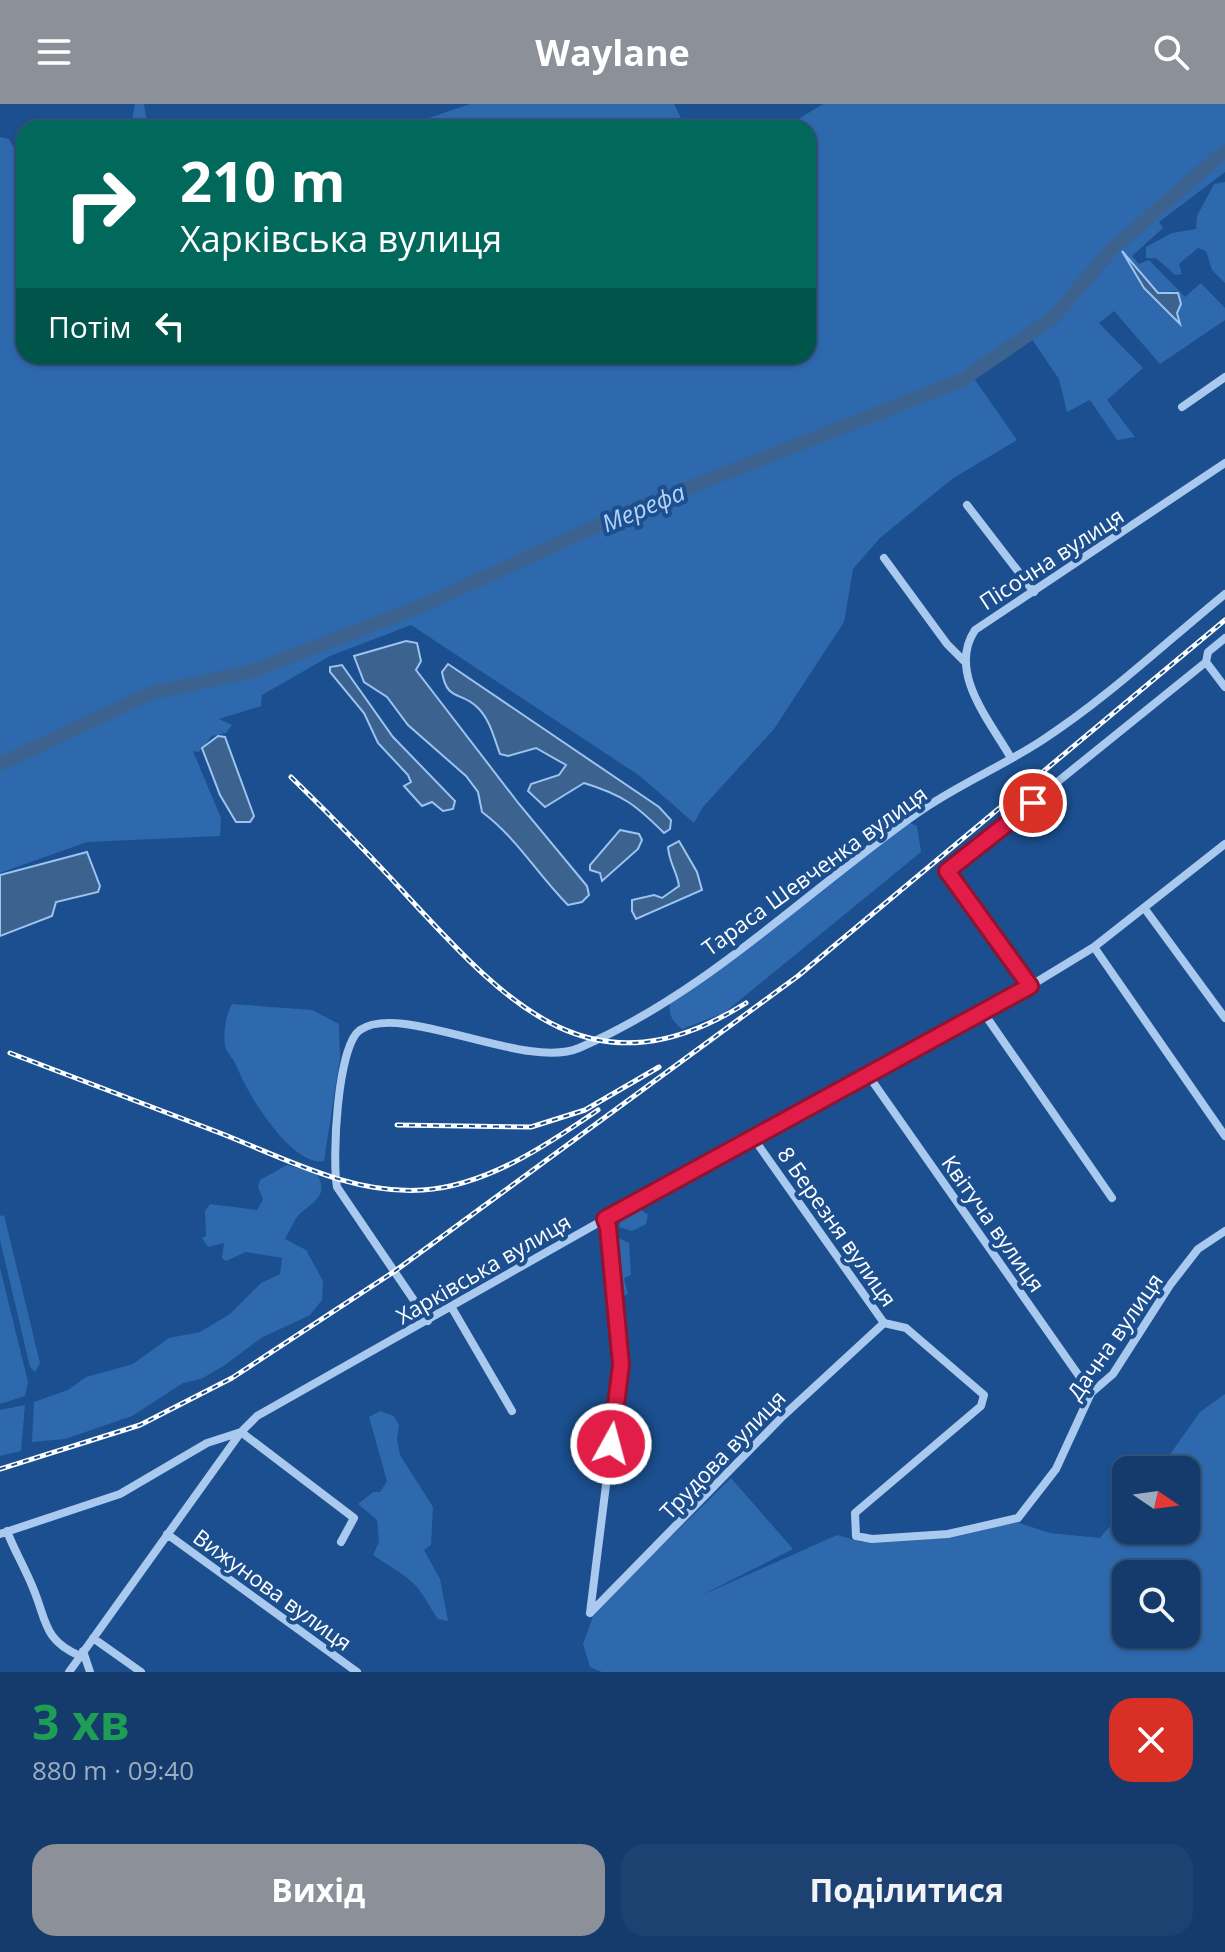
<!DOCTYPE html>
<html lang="uk">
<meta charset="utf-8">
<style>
body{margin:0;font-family:"Open Sans",sans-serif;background:#1d4271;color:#f1f3f6;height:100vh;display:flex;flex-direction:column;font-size:30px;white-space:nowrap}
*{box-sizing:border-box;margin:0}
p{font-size:26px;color:#9dadc1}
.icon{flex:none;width:44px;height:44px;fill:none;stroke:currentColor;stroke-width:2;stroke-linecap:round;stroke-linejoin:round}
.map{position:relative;height:1568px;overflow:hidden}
.sheet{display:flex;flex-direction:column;background:#143b6b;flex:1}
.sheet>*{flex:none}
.guide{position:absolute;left:16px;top:16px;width:800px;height:244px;border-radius:24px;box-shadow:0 2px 6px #0004,0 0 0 2px #33557e;background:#00695c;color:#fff;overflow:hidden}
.needle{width:52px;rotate:103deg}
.fabs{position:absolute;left:1112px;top:1352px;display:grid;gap:16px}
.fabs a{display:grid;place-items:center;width:88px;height:88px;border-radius:16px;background:#143b6b;box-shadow:0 2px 6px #0004,0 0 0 2px #33557e;font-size:40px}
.pin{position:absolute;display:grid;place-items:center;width:68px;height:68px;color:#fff;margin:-34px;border:4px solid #fff;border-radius:50%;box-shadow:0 2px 8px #0007}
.me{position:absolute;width:88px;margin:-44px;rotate:7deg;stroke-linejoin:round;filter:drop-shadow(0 0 6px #0008)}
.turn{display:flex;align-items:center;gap:28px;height:168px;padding:0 32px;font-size:36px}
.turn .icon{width:104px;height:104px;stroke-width:2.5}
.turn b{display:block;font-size:56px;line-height:68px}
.then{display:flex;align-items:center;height:76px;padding:0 32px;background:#0003;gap:16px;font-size:30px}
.round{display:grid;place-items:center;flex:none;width:84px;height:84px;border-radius:24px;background:#1d4271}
.head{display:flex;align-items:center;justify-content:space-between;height:136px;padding:0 32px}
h1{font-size:48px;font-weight:700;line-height:60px;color:#1e9e55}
.cta{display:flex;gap:16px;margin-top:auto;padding:16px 32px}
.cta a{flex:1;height:92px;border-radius:24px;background:#8c9099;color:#fff;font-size:32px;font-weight:700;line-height:92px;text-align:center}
.cta a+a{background:#1d4271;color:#f1f3f6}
header{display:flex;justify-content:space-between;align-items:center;height:104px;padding:0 32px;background:#8c9099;color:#fff;font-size:36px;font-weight:700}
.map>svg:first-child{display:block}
</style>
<header><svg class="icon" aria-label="menu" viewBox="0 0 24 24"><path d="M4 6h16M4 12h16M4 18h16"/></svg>Waylane<svg class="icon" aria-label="search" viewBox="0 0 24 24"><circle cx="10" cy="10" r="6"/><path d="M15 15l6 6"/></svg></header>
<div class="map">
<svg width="1225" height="1568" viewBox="0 0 1225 1568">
<rect width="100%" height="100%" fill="#1b4f8f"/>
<!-- green -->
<path fill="#2e69ad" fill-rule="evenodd" d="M135,0h9l4,24h-8l-8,-8z
M470,0h204l7,14v10h-281z
M823,0h402v68l-66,50 4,6 -31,28 7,8 10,-4 36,37 16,-14 24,25v12l-65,44 -46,-53 -15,12 44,45 -36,32 28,37 -18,3 -27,-40 -23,12 -8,-33 -28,-41 -58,39 44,63 -65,39 -72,59 -27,31 -9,53 -70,107 -71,78 -9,16 -54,-47 -229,-151 -81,31 -68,39 -1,11 -42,13 13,6 -6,8 -14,3 -13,16 -6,-1 28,67 -1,18 -133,6 -87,31v-736l9,2 15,25v192h784v-228h-56l17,-8 21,4zM1122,147l36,42 18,-2 5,13 -4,9 3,11 -19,-19z
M1225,78v101l-13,-13 -6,-19 -8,-3 -19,16 3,10 -7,1 -19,-17h-10v-11l26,-14 24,-4 1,-13 17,-32z
M907,718l10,4 4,26 -197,161 -42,16c-10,-8 -15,-15 -11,-29z
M232,900l80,6 27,14 1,34 -16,103c-32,7 -78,-69 -87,-94 -3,-8 -10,-13 -12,-21 -2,-14 1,-31 7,-42z
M287,1061l29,8c16,24 -7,30 -19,44 -3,4 -8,15 -12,22l21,11 17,31 -1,19 -12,15 -49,23 -36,27 -24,14 -18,4 -51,33 -67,23 -33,3 2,-40 34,-12 18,-13 47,-13 36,-26 31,-6 30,-18 31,-31 19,-9 2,-16 -36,-6 -20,9 -4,-3 2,-15 -16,4 -6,-9 4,-2 -1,-25 5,-7 47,6 6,-11 -5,-12 2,-7z
M639,1104l9,7 -2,9 -14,7 -13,-4 2,-9z
M4,1111l36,148 -5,9 -5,-5 -30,-127v-24z
M613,1131l16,8 2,32 -7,3 4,16 -8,4z
M0,1164l28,114 -3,14 -25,8z
M1225,1290v278h-623l-12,-5 -7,-23 12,-33 136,-133 62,71 -93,47 137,-61 25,7 89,-4 65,-16 34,11 50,5 26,-31v23h60v-60h-27l41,-58zM1126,1470h60v60h-60z
M25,1301l-4,46 -21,5v-46z
M380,1307l14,5 5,9 -2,15 3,15 33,52 -2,38 -7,5 16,29 8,42 -10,-2c-8,-11 -14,-24 -22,-33 -11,-12 -29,-21 -43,-31l6,-13 -2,-22 -19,-16 15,-12h7l7,-11 -18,-64z"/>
<!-- water -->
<path fill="#3c6290" stroke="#9cc4f0" stroke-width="2" d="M1122,147l36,42h20l3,11 -4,9 3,11 -36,-36z
M406,537l11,2 4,18 -5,9 103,134 68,82 2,9 -7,7 -14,3c-30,-30 -52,-68 -86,-93l-4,-20 -12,-16 -58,-51 -21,-28 -23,-15 -10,-26z
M448,560l211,143 12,13 -1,9 -6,4c-28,-28 -41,-38 -80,-50l-39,24 -17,-16 3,-7 28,-9 7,-10 -30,-17 -28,8 -8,-2c-6,-16 -10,-35 -23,-47 -16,-16 -30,-5 -35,-35z
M342,561l51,72 62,64 -2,8 -10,2 -11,-9 -10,4 -18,-20 7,-4 -3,-7 -30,-32 -14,-30 -34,-41v-5z
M218,632l7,1 29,79 -4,6h-14l-16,-27 -18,-47z
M620,726l19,4 3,6 -4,9 -36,32 -2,-8 -10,-3v-5z
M679,737l18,31 5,18 -66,29 -4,-8v-11l22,-5 8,3 17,-12c-2,-15 -10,-23 -11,-39z
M87,748l13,34 -2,6 -42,10 -4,14 -52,20v-61z"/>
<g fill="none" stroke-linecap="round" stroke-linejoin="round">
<!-- river -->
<path stroke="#3c6290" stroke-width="14" d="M0,660l151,-71 102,-22 171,-66 203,-93 335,-132 92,-63 57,-67 114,-99"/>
<!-- minor -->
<path stroke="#a9c9ee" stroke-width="8" d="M1182,303l43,-30
M967,401l67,87
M884,454l63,86 17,17
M1206,558l19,25
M1011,654c-21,-37 -64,-86 -36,-128l250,-167
M1145,805l80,109
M1094,843l131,189
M1030,882l-83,-115 259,-209 2,-10 17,-14
M983,908l129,186
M868,971l223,318
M754,1035l130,184 22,5 78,67 -3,11 -126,107 1,23 16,3 76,-5 70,-16 38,-49 35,-76 22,-19 57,-89 28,-36 27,-18
M452,1204l60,103
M428,1217l-91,-134c-5,-27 0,-141 23,-157 41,-29 166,41 219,18 126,-54 227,-156 337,-234 39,-28 85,-47 125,-73 65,-42 124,-98 184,-147
M7,1427c7,19 18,37 26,57 14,33 10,52 47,68
M0,1430l120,-40 87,-51 34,-11 113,86 -13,24
M167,1430l190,138
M590,1509l193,-197 101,-93
M590,1509l31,-248 -13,-138 -3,-8
M93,1534l48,34
M83,1547l7,21
M69,1568l172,-240 16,-16 348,-197 425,-233 64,-39 131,-103"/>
<!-- rail casing -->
<g stroke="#fff" stroke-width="5">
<path id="rail" d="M291,673c41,40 81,80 119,122 100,108 185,199 336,104
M10,949c70,27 140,53 210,80 64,25 132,62 203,57 63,-4 124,-45 175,-80
M397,1021l134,2 54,-17 74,-43
M0,1365l140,-44 92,-47 163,-107 403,-295 427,-356"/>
</g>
<!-- rail -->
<use href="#rail" stroke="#1b4f8f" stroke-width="2" stroke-dasharray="6" stroke-linecap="butt"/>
</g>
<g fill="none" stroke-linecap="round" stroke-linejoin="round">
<!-- route casing -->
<g stroke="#92132f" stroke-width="20">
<path id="route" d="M611,1340l10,-79 -13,-138 -3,-8 425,-233 -83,-115 86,-68"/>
</g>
<!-- route -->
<use href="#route" stroke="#e11d48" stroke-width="14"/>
</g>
<g text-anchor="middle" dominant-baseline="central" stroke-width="8" stroke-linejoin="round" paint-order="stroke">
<!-- street labels -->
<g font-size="22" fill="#fff" stroke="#1b4f8f">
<text transform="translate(1051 454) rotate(-33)">Пісочна вулиця</text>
<text transform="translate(814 766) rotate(-36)">Тараса Шевченка вулиця</text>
<text transform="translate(994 1119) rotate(55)">Квітуча вулиця</text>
<text transform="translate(838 1122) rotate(55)">8 Березня вулиця</text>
<text transform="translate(483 1164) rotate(-30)">Харківська вулиця</text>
<text transform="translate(1114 1232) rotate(-55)">Дачна вулиця</text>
<text transform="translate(722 1350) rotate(-46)">Трудова вулиця</text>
<text transform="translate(273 1485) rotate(36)">Вижунова вулиця</text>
</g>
<!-- water labels -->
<g font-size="24" font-style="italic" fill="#b5d3f5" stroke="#1b4f8f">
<text transform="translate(643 403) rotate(-23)">Мерефа</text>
</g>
</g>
</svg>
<div class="fabs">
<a><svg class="needle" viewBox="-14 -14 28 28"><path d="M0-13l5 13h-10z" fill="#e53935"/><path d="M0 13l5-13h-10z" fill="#9dadc1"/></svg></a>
<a><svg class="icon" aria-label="search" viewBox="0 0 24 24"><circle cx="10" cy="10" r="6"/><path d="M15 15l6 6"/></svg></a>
</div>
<div class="pin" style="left:1033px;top:699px;background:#d93025"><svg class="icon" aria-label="arrive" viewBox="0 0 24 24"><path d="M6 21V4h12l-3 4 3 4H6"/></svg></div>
<svg class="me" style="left:611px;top:1340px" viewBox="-20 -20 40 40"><circle r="17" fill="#e11d48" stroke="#fff" stroke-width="3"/><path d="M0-11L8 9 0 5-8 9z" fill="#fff"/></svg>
<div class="guide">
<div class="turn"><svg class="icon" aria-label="right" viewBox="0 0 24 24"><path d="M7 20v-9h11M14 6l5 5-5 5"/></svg><div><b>210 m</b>Харківська вулиця</div></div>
<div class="then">Потім<svg class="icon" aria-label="left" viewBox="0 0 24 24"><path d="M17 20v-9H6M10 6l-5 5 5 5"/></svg></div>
</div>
</div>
<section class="sheet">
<div class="head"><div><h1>3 хв</h1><p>880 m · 09:40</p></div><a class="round" style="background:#d93025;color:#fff"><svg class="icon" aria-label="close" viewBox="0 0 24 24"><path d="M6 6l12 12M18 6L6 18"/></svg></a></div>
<div class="cta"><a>Вихід</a><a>Поділитися</a></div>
</section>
